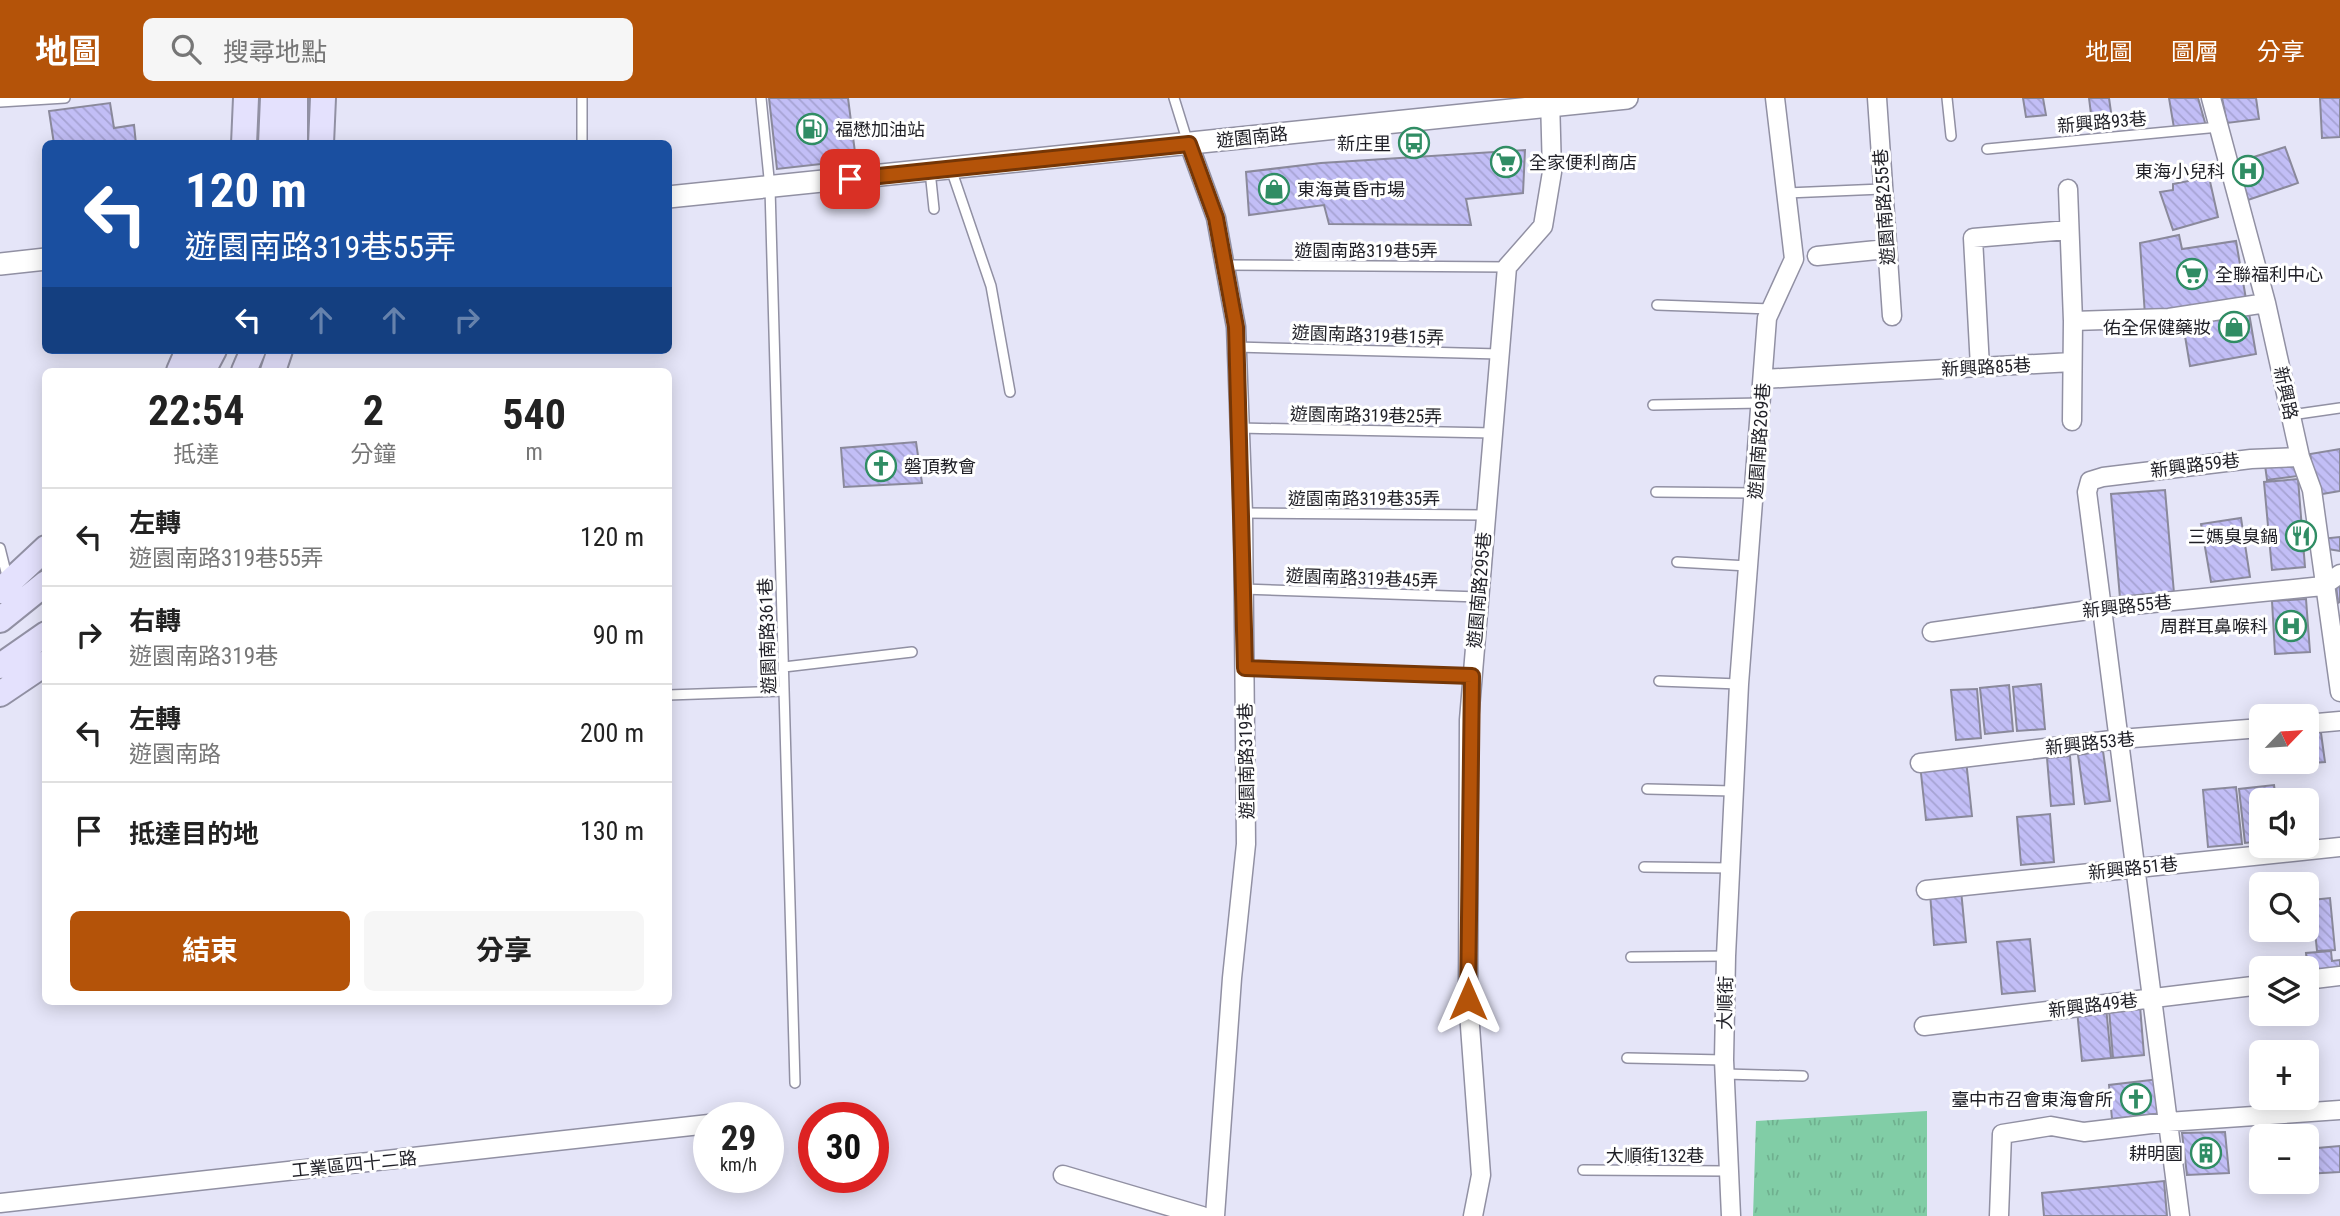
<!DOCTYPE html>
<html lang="zh-TW">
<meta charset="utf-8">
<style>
body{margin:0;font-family:"Roboto Condensed","Noto Sans TC",sans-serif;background:#f6f6f6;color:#222;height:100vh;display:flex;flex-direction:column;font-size:26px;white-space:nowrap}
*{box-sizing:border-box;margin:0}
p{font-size:23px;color:#767676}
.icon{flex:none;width:38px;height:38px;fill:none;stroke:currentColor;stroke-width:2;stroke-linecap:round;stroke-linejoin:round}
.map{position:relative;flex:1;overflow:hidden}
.details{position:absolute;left:42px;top:270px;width:630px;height:637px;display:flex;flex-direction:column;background:#fff;border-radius:10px;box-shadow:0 4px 18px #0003}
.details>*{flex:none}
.top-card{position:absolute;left:42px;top:42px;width:630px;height:214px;border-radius:10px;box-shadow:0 4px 18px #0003;background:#1a4fa0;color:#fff;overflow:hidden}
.needle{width:46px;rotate:65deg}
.fabs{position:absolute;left:2249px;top:606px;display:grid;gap:14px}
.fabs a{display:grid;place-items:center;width:70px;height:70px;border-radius:10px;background:#fff;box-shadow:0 4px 18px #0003;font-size:35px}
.speed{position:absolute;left:693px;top:1004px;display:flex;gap:14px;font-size:35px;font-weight:700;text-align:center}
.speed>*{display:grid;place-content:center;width:91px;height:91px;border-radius:50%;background:#fff;box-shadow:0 4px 18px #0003;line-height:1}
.speed small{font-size:18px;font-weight:400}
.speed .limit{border:10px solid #d22;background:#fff;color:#111}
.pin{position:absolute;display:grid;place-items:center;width:60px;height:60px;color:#fff;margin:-30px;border-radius:14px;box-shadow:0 4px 10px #0006}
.me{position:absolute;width:77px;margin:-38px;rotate:0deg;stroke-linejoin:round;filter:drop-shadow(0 0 5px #0008)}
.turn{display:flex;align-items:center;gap:24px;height:147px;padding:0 28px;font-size:32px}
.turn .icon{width:91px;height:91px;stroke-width:2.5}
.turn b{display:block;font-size:49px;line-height:60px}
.lanes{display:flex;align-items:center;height:66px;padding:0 28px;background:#0003;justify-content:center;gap:35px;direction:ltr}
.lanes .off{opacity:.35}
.eta{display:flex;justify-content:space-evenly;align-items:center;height:119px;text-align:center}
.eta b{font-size:42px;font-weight:700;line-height:49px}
.action{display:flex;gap:14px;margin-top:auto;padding:14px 28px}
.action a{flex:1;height:80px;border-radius:10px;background:#b45309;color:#fff;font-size:28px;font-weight:700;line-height:80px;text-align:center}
.action a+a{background:#f6f6f6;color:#222}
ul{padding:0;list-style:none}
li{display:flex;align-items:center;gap:21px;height:98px;padding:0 28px;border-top:2px solid #e0e0e0}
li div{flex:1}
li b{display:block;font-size:26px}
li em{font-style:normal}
header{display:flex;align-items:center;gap:42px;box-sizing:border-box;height:98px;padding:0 35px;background:#b45309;color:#fff}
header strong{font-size:33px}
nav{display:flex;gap:38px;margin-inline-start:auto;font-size:24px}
.search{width:490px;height:63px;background:#f6f6f6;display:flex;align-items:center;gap:18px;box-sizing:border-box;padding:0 24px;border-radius:10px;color:#767676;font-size:26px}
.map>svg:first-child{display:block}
</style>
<header>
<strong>地圖</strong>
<div class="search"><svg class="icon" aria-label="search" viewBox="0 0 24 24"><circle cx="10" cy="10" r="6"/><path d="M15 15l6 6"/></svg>搜尋地點</div>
<nav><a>地圖</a><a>圖層</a><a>分享</a></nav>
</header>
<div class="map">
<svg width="2340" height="1118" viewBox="0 0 2340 1118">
<defs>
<pattern id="grass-tufts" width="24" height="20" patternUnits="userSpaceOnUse" patternTransform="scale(1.75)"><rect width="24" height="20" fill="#81cda6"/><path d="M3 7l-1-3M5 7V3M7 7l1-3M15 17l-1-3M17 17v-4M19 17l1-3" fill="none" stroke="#6fb08f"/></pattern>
<pattern id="building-back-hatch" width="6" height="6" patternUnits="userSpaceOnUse" patternTransform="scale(1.75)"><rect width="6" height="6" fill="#c2bef6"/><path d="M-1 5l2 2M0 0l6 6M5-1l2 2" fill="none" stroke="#a6a3d3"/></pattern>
</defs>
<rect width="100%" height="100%" fill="#e5e5f8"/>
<!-- grass -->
<path fill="url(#grass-tufts)" d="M1927,1013v105h-174l3,-95z"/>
<!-- building -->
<path fill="url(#building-back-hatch)" stroke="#8a899b" stroke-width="2" d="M769,0h79l8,62 -79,9z
M2023,0h20l3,17 -20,2z
M2089,0h20l3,21 -20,3z
M2169,0h29l8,28 -32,2z
M2222,0h34l3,21 -32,4z
M2320,0h20v39l-18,1z
M110,5l4,25 20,-3 2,19h-82l-5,-33z
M2285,49l13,36 -50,17 -10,-38z
M1525,52l-2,43 -57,6 5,26 -142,-1 -5,-19 -75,10 -3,-43 75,-9z
M2209,79l9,40 -45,13 -13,-38 13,-2v-6z
M2179,137l3,14 54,-8 10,58 -101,16 -5,-72z
M2249,215l7,41 -66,12 -7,-42z
M916,344l6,41 -78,4 -3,-39z
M2340,351v42l-24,4 -6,-41z
M2296,363l2,15 -31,4 -2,-15z
M2298,381l7,88 -33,3 -8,-88z
M2165,392l9,103 -54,5 -9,-104z
M2241,420l9,59 -39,5 -10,-58z
M2340,439v14l-12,-2 -8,-10z
M2340,468v36l-2,1 -4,-36z
M2306,501l4,53 -35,2 -3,-53z
M2041,586l4,45 -28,2 -4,-44z
M2009,587l4,46 -28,3 -5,-46z
M1977,591l4,49 -25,2 -5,-50z
M2314,629l7,6 4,29 -55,4 -1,-5h37v-33z
M2103,653l7,50 -25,3 -7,-49z
M2070,658l4,48 -23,2 -4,-48z
M1966,662l6,56 -46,4 -6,-56z
M2274,687l2,15h-15v41l-16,2 -6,-54z
M2236,689l6,57 -34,3 -5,-57z
M2050,716l4,48 -33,3 -4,-48z
M1961,792l5,52 -32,3 -4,-52z
M2330,800l5,52 -18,1 -5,-51z
M2030,841l5,52 -33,3 -5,-52z
M2331,853l1,10 8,-1v22l-31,3 -3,-32z
M2140,908l4,49 -31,3 -4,-49z
M2106,909l5,51 -29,3 -5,-51z
M2159,981l4,34 -51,6 -3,-34z
M2225,1034l4,41 -42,2 -5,-42z
M2340,1048v26l-34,2v-25z
M2164,1083l3,35h-123l-2,-23z"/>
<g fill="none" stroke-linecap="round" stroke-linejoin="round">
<!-- service casing -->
<g stroke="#9190a3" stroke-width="12">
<path id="service" d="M582,0v46
M761,0l9,90 25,895
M1174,0l14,45
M1947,0l4,38
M0,4l65,-4
M1987,51l232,-22
M951,71l40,117 19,106
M930,73l4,38
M1787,95l95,-4
M1225,167l282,2
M1657,207l114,4
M1236,249l263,7
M1653,307l109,-2
M2291,317l49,-7
M1239,330l254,5
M1656,394l99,1
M1243,415l242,2
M0,450l8,32
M1677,464l71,4
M1243,491l236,8
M784,569l128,-15
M1245,570l227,8
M1659,583l80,3
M668,597l116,-4
M1647,691l86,2
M1644,769l87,1
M1631,859l95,-1
M1627,960l97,2
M1725,976l78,2
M1583,1072l144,1"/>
</g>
<!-- minor casing -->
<g stroke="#9190a3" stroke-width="21">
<path id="minor" d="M1877,0l15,218
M2211,0l55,205 34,154 12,33 28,202
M1189,46l27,74 20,109 7,186 3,331 -14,134 -17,238
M2068,91l5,132 -1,100
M1817,158l70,-7
M2073,223l96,-3 97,-15
M1980,269l-7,-129 95,-8
M1763,281l309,-17
M1932,534l171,-24 220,-22 17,-12
M2306,626l34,-3
M1920,665l200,-24 141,-11
M1926,792l414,-43
M2306,882l34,-4
M1924,928l337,-41
M1063,1077l139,41
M0,1105l709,-79
M1473,1118l8,-41 -13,-176 1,-279 38,-453 36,-41 9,-54 -2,-74
M1731,1118l-7,-156 2,-104 13,-272 28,-366 27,-59 -19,-161
M1999,1118l3,-82 49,-8 33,6 84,-10 172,-12
M2180,1118l-93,-724 3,-11 13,-4 148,-18 49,-2"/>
</g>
<!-- tertiary casing -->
<g stroke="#9190a3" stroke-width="24">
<path id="tertiary" d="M668,99l959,-99
M0,166l46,-5"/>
</g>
<!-- secondary casing -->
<g stroke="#9190a3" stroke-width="28">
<path id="secondary" d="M244,46l2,-46
M271,46l2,-46
M295,46v-46
M321,46l2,-46
M179,273l9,-21
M203,273l11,-21
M244,273l9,-21
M273,273l7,-21
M0,493l46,-43
M0,522l46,-37
M0,568l46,-32
M0,596l46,-31"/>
</g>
<!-- service -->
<use href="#service" stroke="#fff" stroke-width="9"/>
<!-- minor -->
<use href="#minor" stroke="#fff" stroke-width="18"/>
<!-- tertiary -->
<use href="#tertiary" stroke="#fff" stroke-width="21"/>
<!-- secondary -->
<use href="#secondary" stroke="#e4e1fd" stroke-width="24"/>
</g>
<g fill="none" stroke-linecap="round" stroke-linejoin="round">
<!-- route casing -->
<g stroke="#753606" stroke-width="18">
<path id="route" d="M850,81l339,-35 27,74 20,109 9,341 227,8 -4,323"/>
</g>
<!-- route -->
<use href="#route" stroke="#b45309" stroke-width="12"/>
</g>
<!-- icons -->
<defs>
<g id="fuel-ring" transform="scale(1.575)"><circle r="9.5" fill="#fff" stroke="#308d64" stroke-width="1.5"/><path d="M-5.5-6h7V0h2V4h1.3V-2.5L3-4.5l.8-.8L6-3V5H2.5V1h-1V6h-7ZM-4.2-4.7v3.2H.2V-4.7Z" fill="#308d64"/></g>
<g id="bus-ring" transform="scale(1.575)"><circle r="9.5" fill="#fff" stroke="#308d64" stroke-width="1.5"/><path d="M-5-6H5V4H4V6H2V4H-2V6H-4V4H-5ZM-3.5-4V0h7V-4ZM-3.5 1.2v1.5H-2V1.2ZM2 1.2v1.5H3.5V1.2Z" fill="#308d64"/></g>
<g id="supermarket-ring" transform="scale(1.575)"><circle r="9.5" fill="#fff" stroke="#308d64" stroke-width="1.5"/><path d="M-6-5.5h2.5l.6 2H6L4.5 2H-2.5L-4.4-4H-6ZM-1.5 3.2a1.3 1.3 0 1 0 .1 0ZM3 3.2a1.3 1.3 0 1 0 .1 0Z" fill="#308d64"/></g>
<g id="hospital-ring" transform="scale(1.575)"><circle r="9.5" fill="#fff" stroke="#308d64" stroke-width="1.5"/><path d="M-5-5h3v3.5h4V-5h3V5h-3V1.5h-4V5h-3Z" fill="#308d64"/></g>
<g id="shop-ring" transform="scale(1.575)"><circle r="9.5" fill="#fff" stroke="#308d64" stroke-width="1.5"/><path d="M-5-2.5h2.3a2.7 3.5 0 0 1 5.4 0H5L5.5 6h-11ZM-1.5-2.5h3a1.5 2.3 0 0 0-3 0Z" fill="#308d64"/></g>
<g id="church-ring" transform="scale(1.575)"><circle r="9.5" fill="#fff" stroke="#308d64" stroke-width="1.5"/><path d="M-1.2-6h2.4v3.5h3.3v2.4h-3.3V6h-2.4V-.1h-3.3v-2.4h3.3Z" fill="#308d64"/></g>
<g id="restaurant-ring" transform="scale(1.575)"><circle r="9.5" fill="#fff" stroke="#308d64" stroke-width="1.5"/><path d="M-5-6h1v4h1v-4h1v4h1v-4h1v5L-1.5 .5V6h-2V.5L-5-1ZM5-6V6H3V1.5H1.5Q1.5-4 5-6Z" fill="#308d64"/></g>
<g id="building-ring" transform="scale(1.575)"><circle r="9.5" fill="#fff" stroke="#308d64" stroke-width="1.5"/><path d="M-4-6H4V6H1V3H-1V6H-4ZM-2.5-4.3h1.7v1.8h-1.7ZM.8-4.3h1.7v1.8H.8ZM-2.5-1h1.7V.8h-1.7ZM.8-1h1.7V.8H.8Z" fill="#308d64"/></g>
</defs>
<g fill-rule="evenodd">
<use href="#fuel-ring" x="812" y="31"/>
<use href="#bus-ring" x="1414" y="45"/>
<use href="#supermarket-ring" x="1506" y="64"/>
<use href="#hospital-ring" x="2248" y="73"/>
<use href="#shop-ring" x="1274" y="91"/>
<use href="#supermarket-ring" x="2192" y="176"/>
<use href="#shop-ring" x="2234" y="229"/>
<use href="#church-ring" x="881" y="368"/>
<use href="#restaurant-ring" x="2301" y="438"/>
<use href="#hospital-ring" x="2291" y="528"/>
<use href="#church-ring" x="2136" y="1001"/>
<use href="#building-ring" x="2206" y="1055"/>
</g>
<g text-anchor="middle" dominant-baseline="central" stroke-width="6" stroke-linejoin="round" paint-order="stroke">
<!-- street labels -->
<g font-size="18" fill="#1f1f26" stroke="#fff">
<text transform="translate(2102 24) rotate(-5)">新興路93巷</text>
<text transform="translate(1252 39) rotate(-6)">遊園南路</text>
<text transform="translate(1884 109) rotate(-94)">遊園南路255巷</text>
<text x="1366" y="152">遊園南路319巷5弄</text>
<text transform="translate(1368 237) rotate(2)">遊園南路319巷15弄</text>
<text transform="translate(1986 269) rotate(-3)">新興路85巷</text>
<text transform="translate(2286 295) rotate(78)">新興路</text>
<text transform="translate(1366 317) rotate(1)">遊園南路319巷25弄</text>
<text transform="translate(1759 343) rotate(-86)">遊園南路269巷</text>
<text transform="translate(2195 367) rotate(-7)">新興路59巷</text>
<text x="1364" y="400">遊園南路319巷35弄</text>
<text transform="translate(1362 480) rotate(2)">遊園南路319巷45弄</text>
<text transform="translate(1479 492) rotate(-85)">遊園南路295巷</text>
<text transform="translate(2127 508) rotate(-6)">新興路55巷</text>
<text transform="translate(767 538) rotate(-92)">遊園南路361巷</text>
<text transform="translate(2090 645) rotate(-6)">新興路53巷</text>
<text transform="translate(1246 663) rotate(-91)">遊園南路319巷</text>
<text transform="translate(2133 770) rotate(-6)">新興路51巷</text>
<text transform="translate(1725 905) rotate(-89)">大順街</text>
<text transform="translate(2093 907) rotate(-7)">新興路49巷</text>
<text x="1655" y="1057">大順街132巷</text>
<text transform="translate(354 1066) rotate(-6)">工業區四十二路</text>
</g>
<!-- poi labels -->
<g font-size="18" fill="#1f1f26" stroke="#fff" text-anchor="end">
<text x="835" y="31" text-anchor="start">福懋加油站</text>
<text x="1391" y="45">新庄里</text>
<text x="1529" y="64" text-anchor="start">全家便利商店</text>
<text x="2225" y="73">東海小兒科</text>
<text x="1297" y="91" text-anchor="start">東海黃昏市場</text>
<text x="2215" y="176" text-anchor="start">全聯福利中心</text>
<text x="2211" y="229">佑全保健藥妝</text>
<text x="904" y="368" text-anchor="start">磐頂教會</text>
<text x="2278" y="438">三媽臭臭鍋</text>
<text x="2268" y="528">周群耳鼻喉科</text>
<text x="2113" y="1001">臺中市召會東海會所</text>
<text x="2183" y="1055">耕明園</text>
</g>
</g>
</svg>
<div class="fabs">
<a><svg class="needle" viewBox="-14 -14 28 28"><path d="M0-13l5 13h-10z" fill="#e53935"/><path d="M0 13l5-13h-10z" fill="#767676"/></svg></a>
<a><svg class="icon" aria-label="sound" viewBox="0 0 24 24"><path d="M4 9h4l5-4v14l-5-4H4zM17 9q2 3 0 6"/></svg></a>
<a><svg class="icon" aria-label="search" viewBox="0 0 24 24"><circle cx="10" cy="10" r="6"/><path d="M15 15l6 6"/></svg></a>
<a><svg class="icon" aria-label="layers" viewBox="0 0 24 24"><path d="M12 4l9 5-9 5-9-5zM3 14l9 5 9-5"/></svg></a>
<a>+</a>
<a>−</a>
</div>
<div class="speed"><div>29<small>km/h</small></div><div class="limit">30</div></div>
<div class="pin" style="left:850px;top:81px;background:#d93025"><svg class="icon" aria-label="arrive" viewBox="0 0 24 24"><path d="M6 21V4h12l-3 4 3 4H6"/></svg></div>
<svg class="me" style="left:1468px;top:901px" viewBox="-20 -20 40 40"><path d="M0-17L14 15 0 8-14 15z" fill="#b45309" stroke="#fff" stroke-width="4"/></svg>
<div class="top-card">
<div class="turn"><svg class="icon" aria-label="left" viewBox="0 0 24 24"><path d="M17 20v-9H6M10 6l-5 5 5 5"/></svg><div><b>120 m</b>遊園南路319巷55弄</div></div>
<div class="lanes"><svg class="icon" aria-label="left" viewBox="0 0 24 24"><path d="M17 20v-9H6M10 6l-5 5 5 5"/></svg><svg class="icon off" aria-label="ahead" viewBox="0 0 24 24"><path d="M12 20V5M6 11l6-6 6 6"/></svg><svg class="icon off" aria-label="ahead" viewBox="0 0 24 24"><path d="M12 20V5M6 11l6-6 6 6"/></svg><svg class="icon off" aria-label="right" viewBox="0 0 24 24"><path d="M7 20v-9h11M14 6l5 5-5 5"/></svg></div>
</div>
<section class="details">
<div class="eta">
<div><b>22:54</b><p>抵達</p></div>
<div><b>2</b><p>分鐘</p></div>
<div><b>540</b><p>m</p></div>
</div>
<ul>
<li><svg class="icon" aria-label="left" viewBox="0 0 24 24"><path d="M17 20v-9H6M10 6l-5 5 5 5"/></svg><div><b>左轉</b><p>遊園南路319巷55弄</p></div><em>120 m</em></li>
<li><svg class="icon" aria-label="right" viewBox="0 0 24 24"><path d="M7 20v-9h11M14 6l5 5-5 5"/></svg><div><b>右轉</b><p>遊園南路319巷</p></div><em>90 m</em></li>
<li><svg class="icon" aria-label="left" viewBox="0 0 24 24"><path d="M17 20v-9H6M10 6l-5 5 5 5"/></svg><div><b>左轉</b><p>遊園南路</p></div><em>200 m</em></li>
<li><svg class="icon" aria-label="arrive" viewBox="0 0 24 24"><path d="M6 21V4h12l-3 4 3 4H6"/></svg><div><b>抵達目的地</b></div><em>130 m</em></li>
</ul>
<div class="action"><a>結束</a><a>分享</a></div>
</section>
</div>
